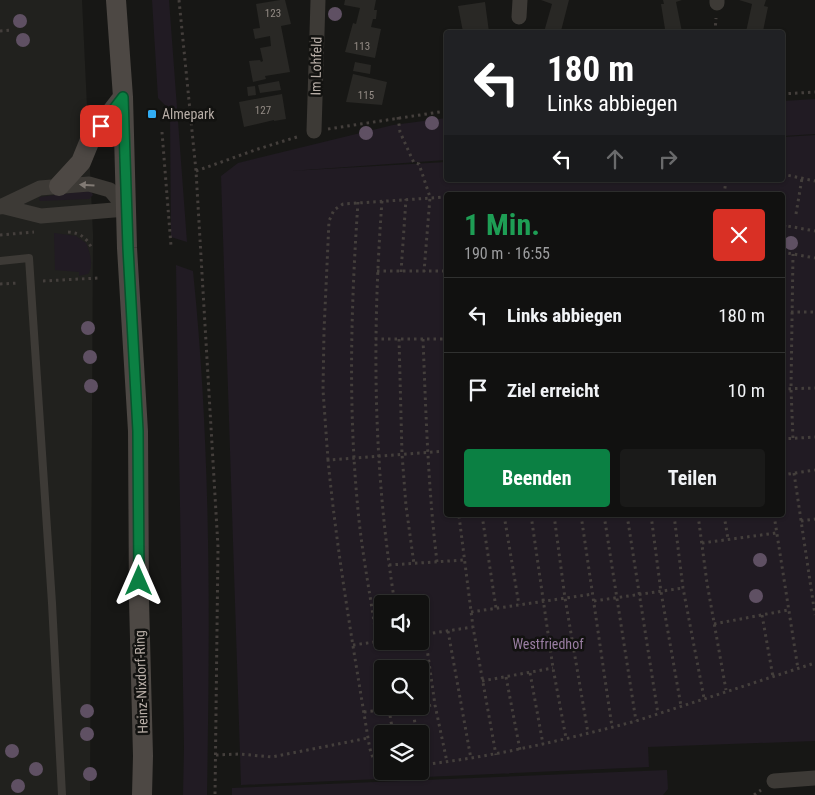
<!DOCTYPE html>
<html lang="de">
<meta charset="utf-8">
<style>
body{margin:0;font-family:"Roboto Condensed",sans-serif;background:#1a1a19;color:#f1f3f6;height:100vh;display:flex;flex-direction:column;font-size:19px;white-space:nowrap}
*{box-sizing:border-box;margin:0}
p{font-size:16px;color:#9c9d9f}
.icon{flex:none;width:28px;height:28px;fill:none;stroke:currentColor;stroke-width:2;stroke-linecap:round;stroke-linejoin:round}
.map{position:relative;flex:1;overflow:hidden}
.drawer{position:absolute;left:444px;top:192px;width:341px;height:325px;display:flex;flex-direction:column;background:#111110;border-radius:5px;box-shadow:0 1px 4px #0004,0 0 0 1px #303130}
.drawer>*{flex:none}
.top-card{position:absolute;left:444px;top:30px;width:341px;height:152px;border-radius:5px;box-shadow:0 1px 4px #0004,0 0 0 1px #303130;background:#202124;color:#fff;overflow:hidden}
.tools{position:absolute;left:374px;top:595px;display:grid;gap:10px}
.tools a{display:grid;place-items:center;width:55px;height:55px;border-radius:5px;background:#111110;box-shadow:0 1px 4px #0004,0 0 0 1px #303130;font-size:25px}
.pin{position:absolute;display:grid;place-items:center;width:42px;height:42px;color:#fff;margin:-21px;border-radius:10px;box-shadow:0 2px 8px #0006}
.me{position:absolute;width:55px;margin:-28px;rotate:0deg;stroke-linejoin:round;filter:drop-shadow(0 0 4px #0008)}
.turn{display:flex;align-items:center;gap:18px;height:105px;padding:0 20px;font-size:22px}
.turn .icon{width:65px;height:65px;stroke-width:2.5}
.turn b{display:block;font-size:35px;line-height:42px}
.lanes{display:flex;align-items:center;height:48px;padding:0 20px;background:#0003;justify-content:center;gap:25px;direction:ltr}
.lanes .off{opacity:.35}
.round{display:grid;place-items:center;flex:none;width:52px;height:52px;border-radius:5px;background:#1a1a19}
.summary{display:flex;align-items:center;justify-content:space-between;height:85px;padding:0 20px}
h1{font-size:30px;font-weight:700;line-height:38px;color:#1e9e55}
.button{display:flex;gap:10px;margin-top:auto;padding:10px 20px}
.button a{flex:1;height:58px;border-radius:5px;background:#0b8043;color:#fff;font-size:20px;font-weight:700;line-height:58px;text-align:center}
.button a+a{background:#1a1a19;color:#f1f3f6}
ul{padding:0;list-style:none}
li{display:flex;align-items:center;gap:15px;height:75px;padding:0 20px;border-top:1px solid #303130}
li div{flex:1}
li b{display:block;font-size:19px}
li em{font-style:normal}
.map>svg:first-child{display:block}
</style>
<div class="map">
<svg width="815" height="795" viewBox="0 0 815 795">
<rect width="100%" height="100%" fill="#171715"/>
<!-- built -->
<path fill="#21211e" d="M0,0h82l11,234 -3,561h-90z"/>
<!-- green -->
<path fill="#211b23" fill-rule="evenodd" d="M152,0h17l18,242 -16,-5 -1,-127 -12,-12z
M815,99v35l-32,2v-35z
M446,118v42l-156,11 156,-9v18h336l1,-43 32,-2v606l-167,6 1,20 -408,18 -20,-609 17,-13 155,-38zM446,195h336v320h-336zM382,604h38v37h-38zM382,669h38v37h-38zM382,734h38v37h-38z
M84,191h7l2,4 -4,4 -49,2 -1,-2 1,-2z
M54,233l22,3 10,7c4,9 8,23 2,31l-9,2v-4l-24,-2z
M176,265l17,6c18,174 17,349 14,524h-24l1,-48z
M667,770l1,19 -5,6h-431v-7z"/>
<!-- building -->
<path fill="#292825" d="M280,0h5l6,24 -10,2 9,46 -25,4 1,3 -13,3 -4,-21 11,-1 1,2 2,-1 -3,-13 11,-2 -1,-10 -15,3 -2,-10 7,-1 -4,-24z
M345,0h31l-2,10h3l-1,9h-3l-2,8 10,2 -6,29 -30,-6 8,-29 3,1 4,-16 -16,-3z
M541,0h28l-8,31 3,1h-20l8,-28z
M663,0h19l-6,2 6,30h-25v-2l8,-1 -4,-25h3z
M739,0h27l-2,6 4,1 -5,24 5,1h-22l6,-28z
M485,2l4,30h-26l-5,-26z
M355,62l16,3 -1,9 -17,-3z
M353,74l34,8 -5,23 -36,-3z
M279,81l2,9 -21,3 -2,-8z
M255,86l1,9 -8,1 -1,-9z
M282,94l4,25 -12,2v-1l-30,7 -5,-25z"/>
<g fill="none" stroke-linecap="round" stroke-linejoin="round">
<!-- path -->
<path stroke="#443f3c" stroke-width="3" stroke-dasharray="2.5 4" stroke-linecap="butt" d="M179,0l17,171 22,376 -3,248
M0,31l12,-1
M715,32l1,-14
M782,94l33,-2
M398,117l2,15 14,31 5,1 11,33 -6,75
M328,129l118,-18
M162,132l9,114
M196,171l62,-22 42,-13
M782,174l33,7
M724,195l2,-15
M382,201c-10,135 -9,268 13,403
M358,202c-7,103 -10,205 0,308 4,44 13,88 19,132
M796,214l6,-36
M782,225l33,6
M68,232c13,1 19,6 24,17
M0,235l34,-3
M782,240l3,-15
M782,252l33,6
M377,271h69
M401,272l5,-73
M43,281l55,-3
M0,284l19,-1
M791,312h24
M375,339h71
M399,339l3,115 4,52 8,58
M423,339c3,76 5,148 14,223
M782,389l33,-1
M793,438l-2,-49 2,-135
M782,439l33,-2
M328,460l-5,-70 1,-59 5,-110 5,-11 9,-6 103,-7
M794,473l21,142
M782,475l33,-5
M459,515h9
M482,515l14,93
M504,515l15,90
M531,515l22,153 13,70
M554,515l11,83 23,135
M581,515l31,212
M604,515l32,206
M627,515l31,199
M651,515l10,77 20,114
M674,515l9,73 21,110
M698,515l9,68 19,107
M724,515l4,24
M774,515l24,154
M459,516l14,111 23,128
M801,521l14,-2
M702,543l74,-10
M389,565l75,-5
M594,601l89,-13
M471,612l122,-18
M762,615l11,62
M714,624l74,-14
M448,631l23,128
M425,634l10,71 12,57
M420,635l53,-8
M353,645l29,-4
M530,673l13,71
M506,677l14,73
M482,681l71,-13
M412,707l5,27
M389,709l4,25
M364,712l71,-7
M420,749l3,16
M216,755l23,-1 33,3 96,-19
M420,765c73,-8 144,-25 216,-44l179,-58
M382,766c-11,-5 -12,-17 -14,-28 -15,-92 -31,-185 -40,-278l118,-9
M754,795l7,-5"/>
<!-- service -->
<path stroke="#3d3a36" stroke-width="8" d="M0,261l29,-3 23,345 10,192"/>
<!-- minor -->
<path stroke="#3d3a36" stroke-width="15" d="M717,3v-3
M519,17l1,-17
M314,131l4,-131
M1,206l40,10 85,-7
M0,207l40,-19 49,-4 21,6 16,19
M774,781l41,-3"/>
<!-- secondary -->
<path stroke="#4d4844" stroke-width="20" d="M116,0l7,97 4,151 11,183 1,169 4,156 -1,39
M59,186l22,-24 9,-22 33,-43"/>
</g>
<!-- trees -->
<g fill="#5f5063">
<circle cx="335" cy="14" r="7"/>
<circle cx="20" cy="21" r="7"/>
<circle cx="23" cy="40" r="7"/>
<circle cx="432" cy="123" r="7"/>
<circle cx="366" cy="133" r="7"/>
<circle cx="791" cy="243" r="7"/>
<circle cx="88" cy="328" r="7"/>
<circle cx="90" cy="357" r="7"/>
<circle cx="91" cy="386" r="7"/>
<circle cx="760" cy="560" r="7"/>
<circle cx="756" cy="596" r="7"/>
<circle cx="87" cy="711" r="7"/>
<circle cx="87" cy="734" r="7"/>
<circle cx="12" cy="751" r="7"/>
<circle cx="36" cy="769" r="7"/>
<circle cx="90" cy="774" r="7"/>
<circle cx="18" cy="786" r="7"/>
</g>
<!-- one-way arrows -->
<defs><path id="oneway-solid" d="M-6-.8H1V-3.2L6.5 0L1 3.2V.8H-6Z" transform="scale(1.25)"/></defs>
<use fill="#817a74" href="#oneway-solid" transform="translate(87 185) rotate(-176)"/>
<g fill="none" stroke-linecap="round" stroke-linejoin="round">
<!-- route casing -->
<g stroke="#07532c" stroke-width="12">
<path id="route" d="M101,126l22,-29 5,151 10,183 1,150"/>
</g>
<!-- route -->
<use href="#route" stroke="#0b8043" stroke-width="9"/>
</g>
<!-- markers -->
<rect fill="#31adf4" stroke="#121210" stroke-width="2" x="147" y="109" width="10" height="10" rx="2.5"/>
<g text-anchor="middle" dominant-baseline="central" stroke-width="5" stroke-linejoin="round" paint-order="stroke">
<!-- number labels -->
<g font-size="11" fill="#948c86">
<text x="273" y="13">123</text>
<text x="362" y="46">113</text>
<text x="366" y="95">115</text>
<text x="263" y="110">127</text>
</g>
<!-- street labels -->
<g font-size="14" fill="#b8aea7" stroke="#121210">
<text transform="translate(316 66) rotate(-89)">Im Lohfeld</text>
<text transform="translate(141 682) rotate(-92)">Heinz-Nixdorf-Ring</text>
</g>
<!-- poi labels -->
<g font-size="14" fill="#b8aea7" stroke="#121210" text-anchor="start">
<text x="162" y="114">Almepark</text>
</g>
<!-- park labels -->
<g font-size="14" fill="#9a7ea3" stroke="#121210">
<text x="548" y="644">Westfriedhof</text>
</g>
</g>
</svg>
<div class="tools">
<a><svg class="icon" aria-label="sound" viewBox="0 0 24 24"><path d="M4 9h4l5-4v14l-5-4H4zM17 9q2 3 0 6"/></svg></a>
<a><svg class="icon" aria-label="search" viewBox="0 0 24 24"><circle cx="10" cy="10" r="6"/><path d="M15 15l6 6"/></svg></a>
<a><svg class="icon" aria-label="layers" viewBox="0 0 24 24"><path d="M12 4l9 5-9 5-9-5zM3 14l9 5 9-5"/></svg></a>
</div>
<div class="pin" style="left:101px;top:126px;background:#d93025"><svg class="icon" aria-label="arrive" viewBox="0 0 24 24"><path d="M6 21V4h12l-3 4 3 4H6"/></svg></div>
<svg class="me" style="left:139px;top:581px" viewBox="-20 -20 40 40"><path d="M0-17L14 15 0 8-14 15z" fill="#0b8043" stroke="#fff" stroke-width="4"/></svg>
<div class="top-card">
<div class="turn"><svg class="icon" aria-label="left" viewBox="0 0 24 24"><path d="M17 20v-9H6M10 6l-5 5 5 5"/></svg><div><b>180 m</b>Links abbiegen</div></div>
<div class="lanes"><svg class="icon" aria-label="left" viewBox="0 0 24 24"><path d="M17 20v-9H6M10 6l-5 5 5 5"/></svg><svg class="icon off" aria-label="ahead" viewBox="0 0 24 24"><path d="M12 20V5M6 11l6-6 6 6"/></svg><svg class="icon off" aria-label="right" viewBox="0 0 24 24"><path d="M7 20v-9h11M14 6l5 5-5 5"/></svg></div>
</div>
<section class="drawer">
<div class="summary"><div><h1>1 Min.</h1><p>190 m · 16:55</p></div><a class="round" style="background:#d93025;color:#fff"><svg class="icon" aria-label="close" viewBox="0 0 24 24"><path d="M6 6l12 12M18 6L6 18"/></svg></a></div>
<ul>
<li><svg class="icon" aria-label="left" viewBox="0 0 24 24"><path d="M17 20v-9H6M10 6l-5 5 5 5"/></svg><div><b>Links abbiegen</b></div><em>180 m</em></li>
<li><svg class="icon" aria-label="arrive" viewBox="0 0 24 24"><path d="M6 21V4h12l-3 4 3 4H6"/></svg><div><b>Ziel erreicht</b></div><em>10 m</em></li>
</ul>
<div class="button"><a>Beenden</a><a>Teilen</a></div>
</section>
</div>
